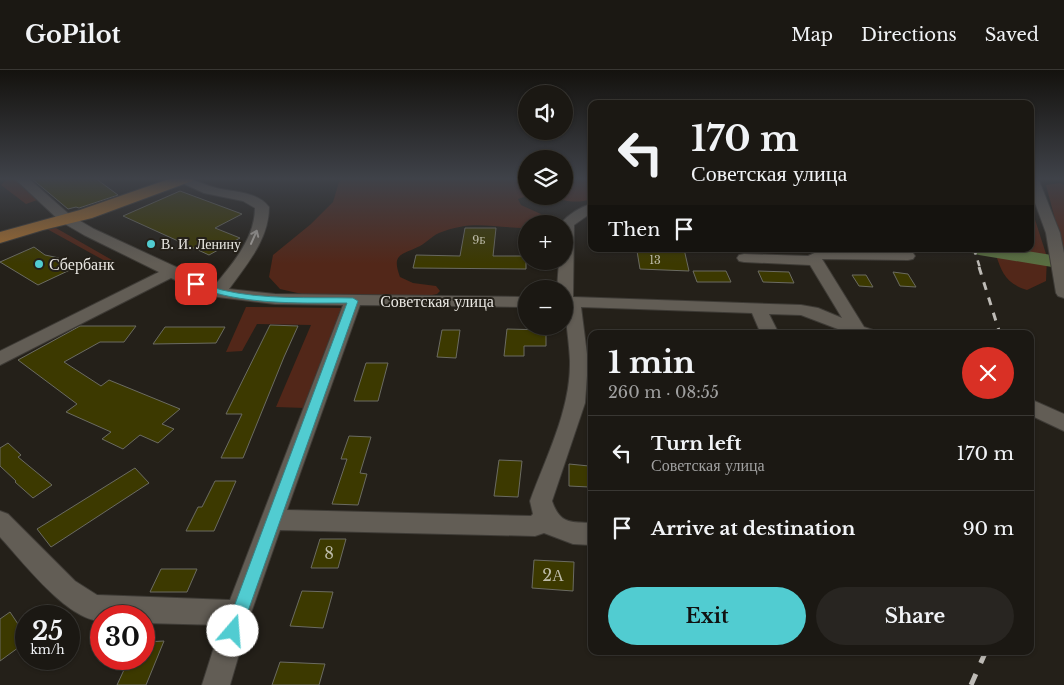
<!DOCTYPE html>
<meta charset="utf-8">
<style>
body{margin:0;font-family:"Libre Baskerville",serif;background:#282521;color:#f1f3f6;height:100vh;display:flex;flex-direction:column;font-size:19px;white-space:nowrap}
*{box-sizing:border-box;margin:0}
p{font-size:16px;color:#a0a0a0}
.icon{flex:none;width:28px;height:28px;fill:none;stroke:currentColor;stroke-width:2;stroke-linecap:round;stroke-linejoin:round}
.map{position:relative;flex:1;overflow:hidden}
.details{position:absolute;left:588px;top:260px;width:446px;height:325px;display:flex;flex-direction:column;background:#1b1813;border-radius:10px;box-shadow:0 1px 4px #0004,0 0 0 1px #393733}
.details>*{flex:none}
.hud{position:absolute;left:588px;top:30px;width:446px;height:152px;border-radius:10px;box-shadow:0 1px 4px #0004,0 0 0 1px #393733;background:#1b1813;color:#f1f3f6;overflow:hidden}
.controls{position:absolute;left:518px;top:15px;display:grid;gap:10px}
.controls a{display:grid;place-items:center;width:55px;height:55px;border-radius:50%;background:#1b1813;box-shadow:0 1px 4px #0004,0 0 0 1px #393733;font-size:25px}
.speed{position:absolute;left:15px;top:535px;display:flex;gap:10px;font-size:25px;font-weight:700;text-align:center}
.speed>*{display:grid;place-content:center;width:65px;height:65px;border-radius:50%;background:#1b1813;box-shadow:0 1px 4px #0004,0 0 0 1px #393733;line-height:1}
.speed small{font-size:12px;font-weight:400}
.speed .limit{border:8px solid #d22;background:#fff;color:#111}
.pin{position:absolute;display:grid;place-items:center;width:42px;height:42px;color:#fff;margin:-21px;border-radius:10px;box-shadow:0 2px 8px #0006}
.me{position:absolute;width:55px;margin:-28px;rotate:18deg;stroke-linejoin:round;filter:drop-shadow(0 0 4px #0008)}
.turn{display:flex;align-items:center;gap:18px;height:105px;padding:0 20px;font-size:22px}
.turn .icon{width:65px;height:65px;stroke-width:2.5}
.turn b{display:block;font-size:35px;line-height:42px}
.then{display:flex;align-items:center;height:48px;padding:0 20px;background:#0003;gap:10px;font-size:19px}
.round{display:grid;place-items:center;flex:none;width:52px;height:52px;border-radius:26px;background:#282521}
.overview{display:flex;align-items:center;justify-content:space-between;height:85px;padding:0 20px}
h1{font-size:30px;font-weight:700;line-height:38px}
.button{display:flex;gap:10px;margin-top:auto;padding:10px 20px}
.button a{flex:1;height:58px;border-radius:30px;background:#51ccd1;color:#111;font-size:20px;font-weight:700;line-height:58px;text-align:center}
.button a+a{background:#282521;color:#f1f3f6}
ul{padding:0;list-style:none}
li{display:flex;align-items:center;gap:15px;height:75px;padding:0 20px;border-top:1px solid #393733}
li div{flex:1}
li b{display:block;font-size:19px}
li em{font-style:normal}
header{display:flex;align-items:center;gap:30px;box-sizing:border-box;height:70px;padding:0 25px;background:#1b1813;border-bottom:1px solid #393733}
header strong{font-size:24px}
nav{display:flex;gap:28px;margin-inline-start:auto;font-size:18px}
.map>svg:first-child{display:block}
</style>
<header>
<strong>GoPilot</strong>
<nav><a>Map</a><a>Directions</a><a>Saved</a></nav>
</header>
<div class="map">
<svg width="1064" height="615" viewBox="0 0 1064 615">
<rect width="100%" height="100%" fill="#242019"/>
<!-- green -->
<path fill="#522719" d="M8,108h11l21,21 -14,5 -25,-19z
M345,108h181l1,18 -9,3 3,6 20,9 3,6 -2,4h-16v4c-33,0 -53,-9 -87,5 -7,3 -12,9 -19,13 -18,9 -29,7 -20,31l13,6 23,3 4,5 -3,3 -15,3 -116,-2 -26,-6 -11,-12 4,-22 38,-31 22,-22 6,-20z
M564,108h27v21c-16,6 -32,0 -48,-3h21z
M1060,113l4,2v68l-18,-68z
M1030,134l17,53 -1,24 -19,9c-23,-7 -26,-20 -33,-41h36z
M56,158l56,32 -5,2 -60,-33z
M246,237l100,1 -41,100 -29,-1 35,-82 -54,-1 -15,27 -16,1z"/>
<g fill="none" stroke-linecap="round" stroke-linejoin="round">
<!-- river -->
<path fill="#596e41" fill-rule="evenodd" d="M969,179h46l49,8v12l-85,-14 -7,-2z"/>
</g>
<!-- building -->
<path fill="#3c3900" stroke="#6b6b62" d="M31,108h64l23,17 -39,13 -3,-1 -8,2z
M180,121l62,23 -27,14 25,10 -31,17 -86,-39z
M465,158h31l-3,28h33v13l-113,-1 3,-13 44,1z
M34,177l11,8 14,3 -1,3 14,8 -34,16 -38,-23z
M669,179h15l5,22 -49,-2 -3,-18 32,1z
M693,201h33l5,11h-34z
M758,201l31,1 5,11 -31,-1z
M893,202l15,2 8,13 -16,-1z
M852,205h14l7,12 -14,-1z
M270,255l28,1 -14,31 -41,101h-22l21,-44h-16z
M80,256h56l-12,16h-24l-36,20 37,24 8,-6 71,29 -18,15 12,5 -16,14 -18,-8 -17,14 -21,-10 9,-7 -45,-20 11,-8 -59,-44z
M165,257h60l-9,16 -63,1z
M507,259l39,1v16h-22v10h-20z
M442,260h18l-4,28 -19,-1z
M366,293h22l-10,38h-24z
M349,366l22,1 -11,36 7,1 -9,31 -26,-1 15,-45h-6z
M8,373l13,12 -3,2 34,28 -19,13 -18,-16 1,-1 -16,-15v-18z
M499,390l23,1 -4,36 -24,-1z
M569,394l20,2v21l-20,-1z
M135,398l14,15 -98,64 -14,-18z
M215,411h21l-22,50h-28l12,-24h4z
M320,469h26l-8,29h-27z
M534,490l40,2 -1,29 -41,-3z
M161,499h36l-10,23h-37z
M302,521l31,1 -10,36 -33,-2z
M10,542l16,24v6l-26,19v-42z
M164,571l-18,44h-29l12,-26h15v-17z
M280,592l45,2 -6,21h-47z"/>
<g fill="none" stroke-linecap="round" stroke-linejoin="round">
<!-- minor casing -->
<g stroke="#3e3b36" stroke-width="2">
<path id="minor" d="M14,108h14l42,37 24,14 121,56c18,-22 40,-47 40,-77l-12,-7 -39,-8 -24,-11 -2,-4c16,0 21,5 35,9 19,6 43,3 56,20 0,32 -22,57 -40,82l46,5 251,3v10l-166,-2 -73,205 244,6 2,-2 -3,-13c16,-44 41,-92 40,-140 -1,-24 -6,-48 -6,-72h-7l2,-28h5v-37h-4c8,-9 20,-17 31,-20v9l-17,12 -1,72 228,8 17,3 24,10 -32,-53 -66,-3 -5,-1 -2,-3 2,-3 5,-1 64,2 13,-6 87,2 5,1 2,3 -2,3 -5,1 -86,-1 42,68 9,3 2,4h-24l-50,-19 -32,-1 10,20h-18l-9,-21 -171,-6 7,55 -3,41 -33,98c8,23 18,21 39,22v22l-18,-1 -29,-11 -9,3 -255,-6 -29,83 -21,72h-28l19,-60 -77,-2v-7h-43v5c-34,-1 -78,-59 -101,-84v-26l8,3 67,67 22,14 133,5 113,-295 -68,-1 -57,-7 -28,-10 -19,-9 -171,87v-14l159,-79 -75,-37 -24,-14z
M1030,108h8l22,55 4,20v45l-6,-2 -2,-3 -10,-60 -16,-44z
M1030,329l34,15v17l-34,-16z"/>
</g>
<!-- major casing -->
<g stroke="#3e3b36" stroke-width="2">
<path id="major" d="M172,108h23l-3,3 -100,37 -49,12 -43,13v-11l80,-22z"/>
</g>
<!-- minor -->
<use href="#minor" fill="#625d55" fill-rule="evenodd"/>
<!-- major -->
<use href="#major" fill="#a36d30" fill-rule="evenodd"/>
<!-- rail-far2 -->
<path stroke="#bebbb6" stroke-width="2.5" stroke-dasharray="6 6" stroke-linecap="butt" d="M974,179l6,19"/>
<!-- rail-far1 -->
<path stroke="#bebbb6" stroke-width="3" stroke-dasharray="8 8" stroke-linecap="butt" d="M979,197l21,67"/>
<!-- rail -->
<path stroke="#bebbb6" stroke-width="5" stroke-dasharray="12 12" stroke-linecap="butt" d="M971,615l15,-34"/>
</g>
<!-- one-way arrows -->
<defs><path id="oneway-shaft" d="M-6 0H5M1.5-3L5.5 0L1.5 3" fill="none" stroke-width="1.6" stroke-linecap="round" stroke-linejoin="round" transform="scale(1.25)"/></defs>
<use stroke="#ada9a3" href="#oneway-shaft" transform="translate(254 167) rotate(-66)"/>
<!-- sky -->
<linearGradient id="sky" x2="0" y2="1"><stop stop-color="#14120e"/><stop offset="0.56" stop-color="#3f4249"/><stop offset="1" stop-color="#3f4249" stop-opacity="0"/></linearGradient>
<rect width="1064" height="194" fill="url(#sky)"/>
<!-- route -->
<path fill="#51ccd1" stroke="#358588" d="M196,211c9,2 17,7 26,9 42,10 88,7 131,8l5,3 -117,330 -2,6 -6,2 -6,-2 -2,-6 122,-328c-53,0 -104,2 -154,-17v-4z"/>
<!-- markers -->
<g fill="#51ccd1" stroke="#242019" stroke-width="2">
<circle cx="151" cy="174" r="5"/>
<circle cx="39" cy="194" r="5"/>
</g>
<g text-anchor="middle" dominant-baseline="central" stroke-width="4" stroke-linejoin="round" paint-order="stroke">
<!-- far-number labels -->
<g font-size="11" fill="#bebcaa">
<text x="479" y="170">9Б</text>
<text x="655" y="190">13</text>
</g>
<!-- far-poi labels -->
<g font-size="14" fill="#eae8e3" stroke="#242019" text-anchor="start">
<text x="161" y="174">В. И. Ленину</text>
</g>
<!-- poi labels -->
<g font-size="16" fill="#eae8e3" stroke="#242019" text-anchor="start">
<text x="49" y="194">Сбербанк</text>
</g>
<!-- street labels -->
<g font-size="16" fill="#eae8e3" stroke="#242019">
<text x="437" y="231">Советская улица</text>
</g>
<!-- near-number labels -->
<g font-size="16" fill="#bebcaa">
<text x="329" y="483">8</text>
<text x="553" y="505">2А</text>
</g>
</g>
</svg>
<div class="controls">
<a><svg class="icon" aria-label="sound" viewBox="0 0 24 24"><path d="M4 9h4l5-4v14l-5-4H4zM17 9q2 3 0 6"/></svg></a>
<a><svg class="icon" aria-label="layers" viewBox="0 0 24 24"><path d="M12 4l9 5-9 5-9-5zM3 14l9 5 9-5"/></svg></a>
<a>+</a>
<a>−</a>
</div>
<div class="speed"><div>25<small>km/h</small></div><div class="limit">30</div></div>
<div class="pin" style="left:196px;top:214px;background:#d93025"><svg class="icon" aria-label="arrive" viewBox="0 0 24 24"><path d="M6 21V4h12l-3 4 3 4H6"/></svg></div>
<svg class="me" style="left:233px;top:561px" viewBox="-20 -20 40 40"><circle r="19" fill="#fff"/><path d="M0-13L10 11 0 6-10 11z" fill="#51ccd1"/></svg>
<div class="hud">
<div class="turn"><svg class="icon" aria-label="left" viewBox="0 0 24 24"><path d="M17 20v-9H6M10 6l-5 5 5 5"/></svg><div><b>170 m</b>Советская улица</div></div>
<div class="then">Then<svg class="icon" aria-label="arrive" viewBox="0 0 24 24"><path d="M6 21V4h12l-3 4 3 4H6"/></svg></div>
</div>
<section class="details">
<div class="overview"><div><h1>1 min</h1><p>260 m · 08:55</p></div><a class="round" style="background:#d93025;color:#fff"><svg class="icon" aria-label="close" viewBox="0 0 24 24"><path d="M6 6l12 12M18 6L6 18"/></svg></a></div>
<ul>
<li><svg class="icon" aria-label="left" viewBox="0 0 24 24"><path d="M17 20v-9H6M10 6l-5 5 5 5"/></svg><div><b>Turn left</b><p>Советская улица</p></div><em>170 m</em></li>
<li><svg class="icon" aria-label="arrive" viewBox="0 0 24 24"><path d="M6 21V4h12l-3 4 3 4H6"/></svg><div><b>Arrive at destination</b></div><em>90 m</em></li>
</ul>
<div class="button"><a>Exit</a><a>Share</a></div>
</section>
</div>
